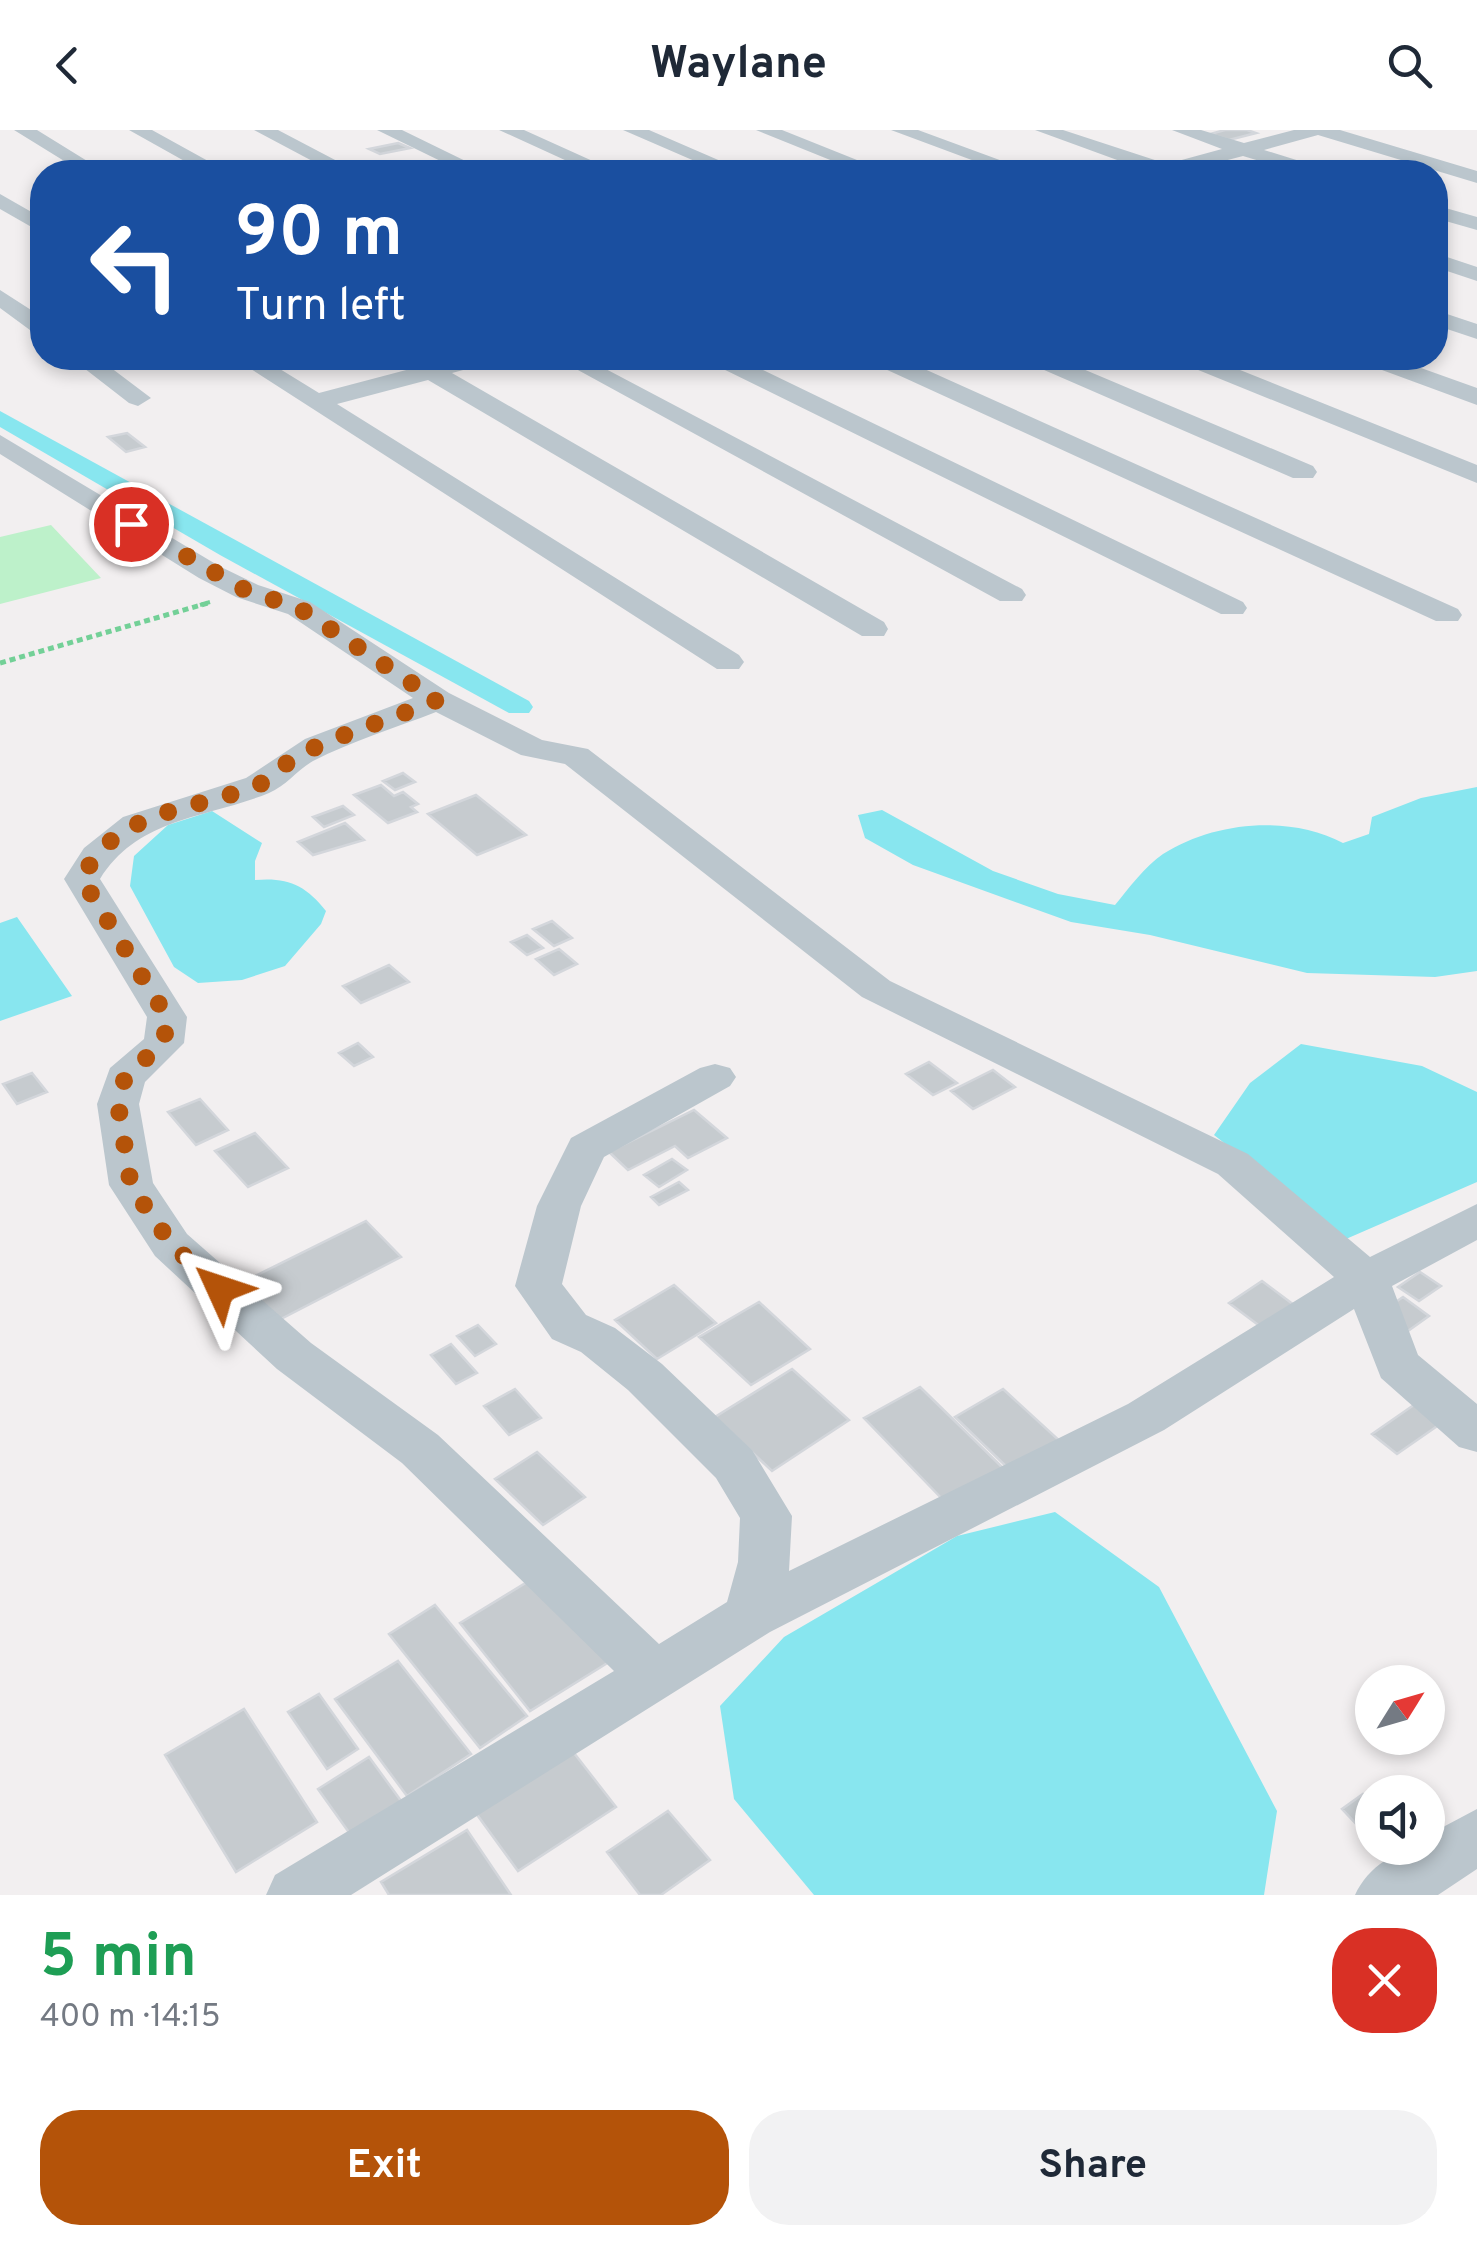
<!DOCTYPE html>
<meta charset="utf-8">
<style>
body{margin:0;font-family:Overpass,sans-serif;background:#f2f2f3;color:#1f2937;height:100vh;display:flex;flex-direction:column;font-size:38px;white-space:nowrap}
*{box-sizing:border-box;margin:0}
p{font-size:32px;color:#747a83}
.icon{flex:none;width:55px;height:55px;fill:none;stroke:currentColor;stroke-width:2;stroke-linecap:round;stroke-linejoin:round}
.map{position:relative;height:1765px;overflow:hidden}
.sheet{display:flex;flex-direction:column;background:#fff;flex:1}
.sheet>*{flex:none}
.hud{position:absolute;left:30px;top:30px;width:1418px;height:210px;border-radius:40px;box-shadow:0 5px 15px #0003;background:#1a4fa0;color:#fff;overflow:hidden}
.needle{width:65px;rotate:53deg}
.tools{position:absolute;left:1355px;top:1535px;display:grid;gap:20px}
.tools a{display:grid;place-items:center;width:90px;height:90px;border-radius:50%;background:#fff;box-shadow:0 5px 15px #0003;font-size:50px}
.pin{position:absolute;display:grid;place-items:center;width:85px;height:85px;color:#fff;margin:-42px;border:5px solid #fff;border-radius:50%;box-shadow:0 2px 10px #0007}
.me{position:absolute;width:110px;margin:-55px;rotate:312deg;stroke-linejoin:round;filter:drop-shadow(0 0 8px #0008)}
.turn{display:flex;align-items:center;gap:35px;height:210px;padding:0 40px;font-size:45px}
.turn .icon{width:130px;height:130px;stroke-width:2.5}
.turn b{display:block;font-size:70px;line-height:85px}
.round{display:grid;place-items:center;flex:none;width:105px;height:105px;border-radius:40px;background:#f2f2f3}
.headline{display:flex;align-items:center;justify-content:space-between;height:170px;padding:0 40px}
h1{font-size:60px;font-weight:700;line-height:75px;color:#1e9e55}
.primary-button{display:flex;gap:20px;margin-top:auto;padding:20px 40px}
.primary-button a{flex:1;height:115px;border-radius:40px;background:#b45309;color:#fff;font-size:40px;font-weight:700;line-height:115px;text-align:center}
.primary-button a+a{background:#f2f2f3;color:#1f2937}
header{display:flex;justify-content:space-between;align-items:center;height:130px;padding:0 40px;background:#fff;font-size:45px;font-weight:700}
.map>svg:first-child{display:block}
</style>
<header><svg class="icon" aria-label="back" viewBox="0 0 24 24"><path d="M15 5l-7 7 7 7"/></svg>Waylane<svg class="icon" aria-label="search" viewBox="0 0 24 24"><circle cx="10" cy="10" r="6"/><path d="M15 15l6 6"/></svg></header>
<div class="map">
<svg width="1477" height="1765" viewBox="0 0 1477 1765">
<rect width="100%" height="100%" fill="#f2eff0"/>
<!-- green -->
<path fill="#bdf1ca" d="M51,395l50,53 -101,26v-67z"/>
<!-- water -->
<path fill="#88e6ef" d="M1477,657v184l-42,6 -128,-4 -157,-38 -79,-13 -158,-57 -48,-27 -7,-23 24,-5 111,61 65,23 57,11c14,-17 30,-39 48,-51 52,-33 127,-39 180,-11l26,-9 3,-17 49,-19z
M212,681l50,32 -7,18v19c32,-3 51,5 71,31l-5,13 -36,42 -43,14 -44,3 -24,-16 -44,-81 4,-30 34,-31z
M17,787l55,79 -72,25v-98z
M1301,914l121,22 55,26v90l-131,57 -132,-104 36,-52z
M1055,1382l104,75 118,224 -13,84h-450l-80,-96 -14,-93 64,-69 91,-53 82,-48z"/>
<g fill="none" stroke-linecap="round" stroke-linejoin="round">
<!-- canal -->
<path fill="#88e6ef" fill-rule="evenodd" d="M0,281l529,290 4,6 -4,6h-20l-289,-158 -220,-128z"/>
</g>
<!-- building -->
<path fill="#c6cbcf" stroke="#d3d6db" stroke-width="2.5" d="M1225,0h22l9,3 -27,7 -19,-6z
M398,13l12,5 -30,6 -11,-5z
M127,303l18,14 -19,5 -18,-15z
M403,643l12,9 -20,8 -12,-9z
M381,655l13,11 9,-4 15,12 -7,3 6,5 -29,11 -34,-28z
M476,665l50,40 -49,20 -49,-41z
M343,676l11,9 -30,12 -11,-10z
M345,693l19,17 -51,15 -15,-13z
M552,791l20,17 -18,8 -21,-17z
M527,805l16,13 -16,7 -16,-13z
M559,819l18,15 -23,11 -18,-16z
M389,835l20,17 -48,21 -18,-17z
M358,913l15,14 -19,9 -15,-13z
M929,932l28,21 -24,12 -27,-21z
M993,940l22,17 -42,22 -22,-18z
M32,943l15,19 -30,12 -14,-20z
M200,969l28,31 -32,15 -28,-33z
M694,980l33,28 -39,20 -13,-12 -47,24 -19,-18z
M255,1003l33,35 -40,19 -33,-36z
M672,1029l15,11 -28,17 -15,-12z
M679,1052l9,8 -29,15 -8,-8z
M366,1091l35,36 -124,64 -34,-39z
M1420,1142l21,14 -22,15 -21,-14z
M1262,1151l40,30 -33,22 -40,-30z
M674,1155l42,38 -59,36 -42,-39z
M1403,1167l26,19 -21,15 -27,-19z
M759,1172l51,47 -59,36 -52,-48z
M478,1195l18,19 -21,12 -18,-20z
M451,1214l26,29 -21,11 -25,-29z
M792,1239l57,51 -77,51 -57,-54z
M920,1257l85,83 -58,34 -83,-86z
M515,1259l26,29 -32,17 -25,-29z
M1003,1259l59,54 -49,30 -58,-56z
M1421,1270l25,20 -49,34 -25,-20z
M537,1322l48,45 -42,28 -48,-46z
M537,1446l72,86 -79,49 -70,-88z
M435,1475l92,111 -47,32 -91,-114z
M398,1531l73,93 -64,42 -72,-97z
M319,1564l39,55 -31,20 -39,-57z
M244,1579l73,113 -81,50 -71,-117z
M567,1614l49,63 -98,64 -48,-66z
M369,1627l35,48 -51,33 -35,-49z
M1363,1664l9,10v14l-12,10 -18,-19z
M668,1681l42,49 -49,35h-21l-33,-43z
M467,1700l44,65h-122l-8,-13z"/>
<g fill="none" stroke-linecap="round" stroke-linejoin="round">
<!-- path-far1 -->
<path stroke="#73d097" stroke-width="4" stroke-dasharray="4 2.5" stroke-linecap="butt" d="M200,475l10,-3"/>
<!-- path -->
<path stroke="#73d097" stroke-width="5" stroke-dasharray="6 4" stroke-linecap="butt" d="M0,533l208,-60"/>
<!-- minor -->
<path fill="#bbc6cd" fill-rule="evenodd" d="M14,0h23l68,42h-23z
M129,0h23l76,42h-24z
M254,0h24l80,42h-25z
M377,0h25l86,42h-25z
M499,0h25l93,42h-26z
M623,0h26l97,42h-26z
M756,0h26l105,42h-27z
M891,0h27l114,42h-28z
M1035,0h28l104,34 55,-15 -50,-19h29l43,13 50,-13h46l137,41v12l-159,-48 -54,15 58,18 3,4h-29l-53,-16 -61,16h-32z
M0,64l42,24v15l-42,-24z
M1435,75l42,12v13l-42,-12z
M1435,123l42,14v14l-42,-14z
M0,160l42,27v18l-8,-2 -34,-25z
M1435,180l42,14v15l-42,-14z
M71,228h27l53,40 -13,8 -9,-3z
M234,228h28l57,35 91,-24 -13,-11h29l9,5 19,-5h38l-3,5 -37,10 432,249 4,7 -4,7h-22l-434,-256 -91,24 402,251 5,7 -5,7h-22z
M556,228h29l437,231 4,6 -4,6h-22z
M708,228h30l505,244 4,6 -4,6h-22l-510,-251z
M869,228h31l558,251 4,6 -4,6h-22l-564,-258z
M1025,228h32l256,108 4,6 -4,6h-20l-265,-115z
M1178,228h32l267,107v18l-296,-120z
M1360,228h33l84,30v17l-114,-42z
M0,305l219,131 39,19 52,17 139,91 93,47 46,9 302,232 358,173 122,103 107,-53v36l-85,46 26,69 59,49v48l-18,-5 -78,-69 -27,-69 -190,121 -394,202 -419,263h-85l9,-20 339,-204 -212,-208 -125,-94 -122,-113 -46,-71 -12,-81 13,-36 34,-29 3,-22 -83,-138 20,-31 39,-31 123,-39 59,-39 108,-41 -125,-84 -52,-17 -37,-19 -199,-124zM436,582l85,43 44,9 297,233 356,177 116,103 -206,127 -339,167 3,-55 -40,-66 -90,-86 -47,-36 -29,-13 -24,-31 19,-78 23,-49 126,-71 6,-9 -6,-9 -15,-4 -15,4 -129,70 -34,68 -22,80 37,53 29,13 47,38 88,88 24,40 -2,44 -11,40 -68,42 -221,-209 -127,-92 -124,-109 -34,-51 -14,-79 6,-22 39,-39 3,-26 -87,-138c38,-62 108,-61 169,-86 17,-7 28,-23 44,-32 39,-20 82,-33 123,-49z
M1477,1679v60l-39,26h-83c13,-28 41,-47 73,-47v-13z"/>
</g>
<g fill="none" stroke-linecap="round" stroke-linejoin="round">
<!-- route -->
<path stroke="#b45309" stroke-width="18" stroke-dasharray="0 32.4" d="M131,394l116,67 52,17 138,92c-45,19 -92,32 -136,54 -16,7 -28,25 -43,31 -63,26 -143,23 -176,94l85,138 -3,25 -39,35 -7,27 13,82 41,59 48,44"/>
</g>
</svg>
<div class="tools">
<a><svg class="needle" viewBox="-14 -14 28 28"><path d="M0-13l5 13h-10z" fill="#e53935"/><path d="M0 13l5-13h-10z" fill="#747a83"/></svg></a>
<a><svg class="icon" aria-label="sound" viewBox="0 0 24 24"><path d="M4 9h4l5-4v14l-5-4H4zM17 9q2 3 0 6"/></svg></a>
</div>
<div class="pin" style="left:131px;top:394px;background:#d93025"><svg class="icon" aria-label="arrive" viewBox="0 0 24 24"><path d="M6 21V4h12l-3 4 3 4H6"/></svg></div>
<svg class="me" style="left:220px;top:1159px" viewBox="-20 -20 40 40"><path d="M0-17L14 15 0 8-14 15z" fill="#b45309" stroke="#fff" stroke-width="4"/></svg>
<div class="hud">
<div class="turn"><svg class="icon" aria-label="left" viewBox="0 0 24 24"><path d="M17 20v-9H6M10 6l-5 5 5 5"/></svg><div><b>90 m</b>Turn left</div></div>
</div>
</div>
<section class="sheet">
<div class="headline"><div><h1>5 min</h1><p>400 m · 14:15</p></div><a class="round" style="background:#d93025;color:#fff"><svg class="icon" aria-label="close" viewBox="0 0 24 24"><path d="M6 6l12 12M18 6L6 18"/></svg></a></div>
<div class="primary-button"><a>Exit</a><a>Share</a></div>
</section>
